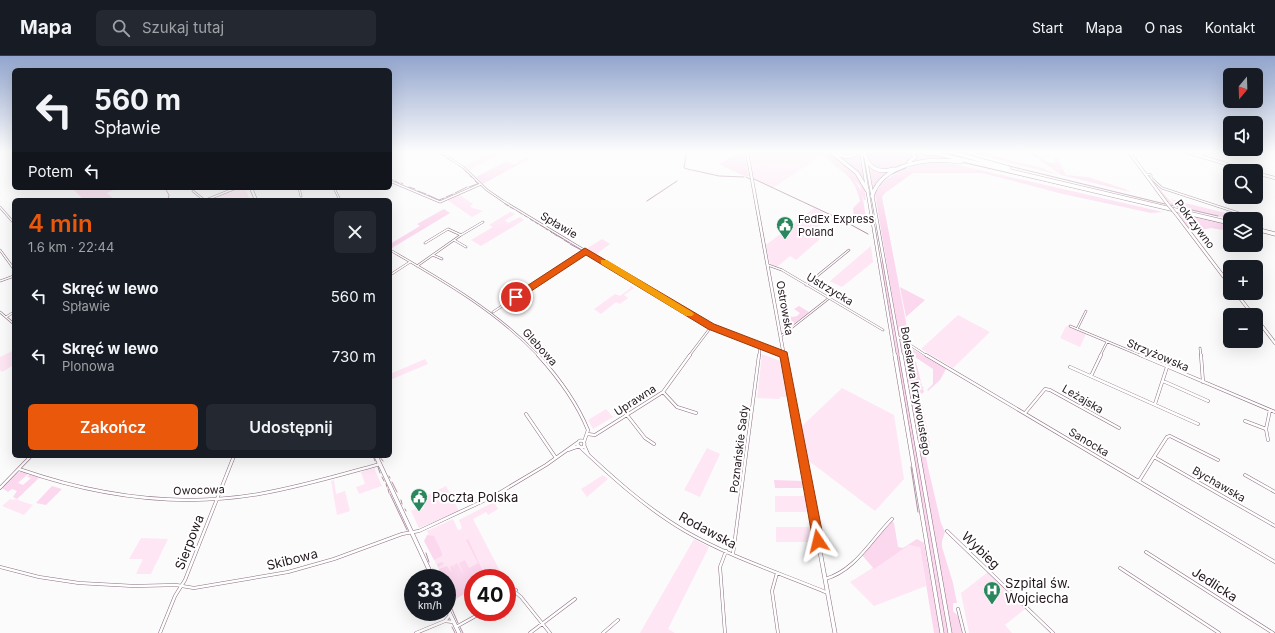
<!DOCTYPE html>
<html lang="pl">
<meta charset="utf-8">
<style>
body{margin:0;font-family:Inter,sans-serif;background:#242831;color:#f1f3f6;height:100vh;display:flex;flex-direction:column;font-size:15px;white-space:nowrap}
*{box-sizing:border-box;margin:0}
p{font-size:13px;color:#9ea1a6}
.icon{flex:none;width:22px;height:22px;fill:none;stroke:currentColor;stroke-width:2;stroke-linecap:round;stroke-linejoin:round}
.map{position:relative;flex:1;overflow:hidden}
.side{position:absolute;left:12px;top:142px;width:380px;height:260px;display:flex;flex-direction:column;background:#171b24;border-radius:6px;box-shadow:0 4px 16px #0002}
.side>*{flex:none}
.top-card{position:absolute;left:12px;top:12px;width:380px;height:122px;border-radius:6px;box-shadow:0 4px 16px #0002;background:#171b24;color:#f1f3f6;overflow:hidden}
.needle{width:26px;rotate:199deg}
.buttons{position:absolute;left:1223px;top:12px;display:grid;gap:8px}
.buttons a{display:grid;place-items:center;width:40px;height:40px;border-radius:6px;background:#171b24;box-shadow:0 4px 16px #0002;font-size:20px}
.speed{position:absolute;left:404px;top:513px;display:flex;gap:8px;font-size:20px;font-weight:700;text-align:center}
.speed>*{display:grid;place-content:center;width:52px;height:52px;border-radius:50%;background:#171b24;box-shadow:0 4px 16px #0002;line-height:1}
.speed small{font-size:10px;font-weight:400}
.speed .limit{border:6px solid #d22;background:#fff;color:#111}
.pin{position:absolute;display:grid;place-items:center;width:34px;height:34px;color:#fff;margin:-17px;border:2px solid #fff;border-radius:50%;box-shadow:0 1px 4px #0007}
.me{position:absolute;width:44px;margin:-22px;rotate:350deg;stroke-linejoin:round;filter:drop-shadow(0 0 3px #0008)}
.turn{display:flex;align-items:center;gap:14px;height:84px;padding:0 16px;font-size:18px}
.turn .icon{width:52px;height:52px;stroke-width:2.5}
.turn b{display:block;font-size:28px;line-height:34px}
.then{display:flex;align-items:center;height:38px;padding:0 16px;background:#0003;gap:8px;font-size:15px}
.round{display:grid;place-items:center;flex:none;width:42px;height:42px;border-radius:6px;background:#242831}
.overview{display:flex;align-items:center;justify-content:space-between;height:68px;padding:0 16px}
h1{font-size:24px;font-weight:600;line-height:30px;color:#ea580c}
.cta{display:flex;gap:8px;margin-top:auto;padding:8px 16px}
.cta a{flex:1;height:46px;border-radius:6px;background:#ea580c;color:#fff;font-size:16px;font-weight:600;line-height:46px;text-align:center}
.cta a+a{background:#242831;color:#f1f3f6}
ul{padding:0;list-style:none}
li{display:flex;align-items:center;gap:12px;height:60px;padding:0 16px}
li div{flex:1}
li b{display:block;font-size:15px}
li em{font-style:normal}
header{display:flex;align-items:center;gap:24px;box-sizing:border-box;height:56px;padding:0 20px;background:#171b24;border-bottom:1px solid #363941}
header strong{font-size:19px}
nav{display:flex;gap:22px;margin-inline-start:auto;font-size:14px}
.search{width:280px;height:36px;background:#242831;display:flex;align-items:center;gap:10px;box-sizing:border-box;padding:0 14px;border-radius:6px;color:#9ea1a6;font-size:15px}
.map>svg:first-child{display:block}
</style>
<header>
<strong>Mapa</strong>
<div class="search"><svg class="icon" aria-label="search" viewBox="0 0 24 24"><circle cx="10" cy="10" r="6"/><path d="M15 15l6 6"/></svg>Szukaj tutaj</div>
<nav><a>Start</a><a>Mapa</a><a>O nas</a><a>Kontakt</a></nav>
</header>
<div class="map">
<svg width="1275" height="577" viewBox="0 0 1275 577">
<rect width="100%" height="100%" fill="#fbfbfb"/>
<!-- built -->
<path fill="#fee6f5" d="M493,96l9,1 -33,17 -4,-4z
M749,96h69l4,3 -49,33 -19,-9z
M239,132h6l4,10 -6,2h-28l-2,-2z
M459,138l14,10 -3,3 13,4 -11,6 -25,-17z
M814,152l17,8 -22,18 11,5 -24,21 -6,-4 -13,11 -7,-2 -4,-20z
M510,156l5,2 -10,6 3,3 12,-6 4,3 -43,26 -10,-6 22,-13 -4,-2z
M602,183l8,5 -15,11 -9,-6z
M871,190l2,16 -31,25 -12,-6z
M631,230l3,2 -10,7 4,3 -8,6 -4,-2 -15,12 -7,-5 21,-15 5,2 11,-8 -1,-1z
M958,259l32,17 -37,36 -32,-19z
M1066,270l20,8 -6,13 -20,-9z
M14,294v15l-12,7 -2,-2v-13z
M762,298l18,7 7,36h-7v2l-23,-1z
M425,303l3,5 -38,16v-6z
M842,332l52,27 10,64 -29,32 -70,-53 -5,-30z
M606,353l7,8 -20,12 -5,-9z
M707,392l13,6 -20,43 -16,-7z
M374,412l8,18 -23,8 -3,-7 9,-3 -4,-12z
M603,419l5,4 -21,18 -6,-8z
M334,424l2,14 9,-3 5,20 -13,4 -6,-34z
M446,430l13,25 -40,17 -8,-17 6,-3 1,3 6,-3 -4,-9z
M775,440h30l2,16h-32z
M10,443l3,1 2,-1 18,6 -9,10 -22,-9z
M494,446l4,7 -10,6 -2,-3 -13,7 28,54 -8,5h-20v11l-26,-11h-4l-18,-37 5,-3 -3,-7 26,-12 5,11h2l2,-2 -3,-8z
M776,471h34l3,15h-37z
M141,482l27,1 -17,35h-15l7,-15h-14z
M694,483l15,8 -41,82 7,4h-35z
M909,489l11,1 6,40 -52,20 -24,-24z
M988,516l37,37 -20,16 7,8h-43l-8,-40z"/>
<!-- green -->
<path fill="#fbd8ee" d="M740,96h4l5,24h-5l-25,-12z
M818,96h12l25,19 9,15 2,14h-2l-4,-14 -6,-6 8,12 4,27 -12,-1 -1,-10 7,-7c-7,-29 -19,-27 -36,-46h-2z
M833,96c8,4 18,6 26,2l5,25z
M867,96h45l2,3c-8,13 -24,14 -38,15l-7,-8z
M914,96h6l32,8 -12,-1 -20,2 -38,16 -6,6 -3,7 -4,-23c15,9 31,1 45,-7l2,-4z
M976,96h7l24,8 35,8 17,7 -86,-22z
M1029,96h4l14,10 9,1 -2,-5h3l9,17 22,2 37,12 5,3 -69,-17z
M526,102l2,1 -45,25 -7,-7 31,-16 7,4z
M926,106h12l16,2 209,48 -12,1 -88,-19 -81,-21h-69l-28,20 -3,4 28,146 -1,1 -10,-8 -24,-142v-4h3c5,-14 34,-24 48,-28z
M1148,119l2,1v2l21,24 8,2 -9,-5 79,20h-19l-59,-14 -1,-1 2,-1 -4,-1z
M72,132h46l-11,5 8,7h-31z
M444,153l6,4 -58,35 -2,-1v-3l30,-18 -3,-2z
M1176,156l54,13v6l-19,-3 -20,4 -13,-17h3z
M880,205h3l65,372h-4z
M900,231l25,13 -19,17z
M799,250l10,6 -26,20 -2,-12 5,-4c6,0 10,3 14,-3l-6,-4z
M900,285l9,6 2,11 5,4 6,24 2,2 -2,1 2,1h-1l1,1 -1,2 -12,4z
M912,293l34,20 -6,11 -12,11 -1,-1 6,-6v-15l-18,-12z
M919,341l3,6 8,42 -4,11 1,7 14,60 4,9 -3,9v6l11,36 4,20h-4v8l6,6 4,16h-11l-4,-21 -37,-208 2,-4z
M23,415l6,2 -11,10 5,2 8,-7 -4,-1 3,-3 9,4 -22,21 -4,-2 4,-6 -5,-2 -4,3 -6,-4 15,-15z
M774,424l28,1 1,7h-28z
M52,430l10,3 -16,16 -10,-2z
M892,465l2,2 4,24 5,1 14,-9 7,4 16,90h-6l-14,-86 -11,-2 -35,24 -12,-14z
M427,479l7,1 8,17v3l-8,4 -10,-19z
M468,483l18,39h-13v11l-19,11 1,4 -8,-16v-10h-5l-5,-14 5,-2 2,2 -6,3 1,2 8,-3 5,7 -2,-6 3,-2 2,4 -1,-4 3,-2 7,12 -5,-12 6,-3 4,8 9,-5 -12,-23z"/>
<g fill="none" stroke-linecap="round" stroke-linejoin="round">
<!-- stream -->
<path stroke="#b28fa5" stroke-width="1" d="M438,96l3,2
M686,96v2
M442,99l4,2
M686,99l-2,13 7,2
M447,102l5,3
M961,106l128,29
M456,107l5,4
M1009,110l156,38
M465,114l1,2
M692,114l27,6 25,1
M892,118l14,-6
M470,120l3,2
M746,121l4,2
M390,123l3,1
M754,123l92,43 22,12
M395,125l4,2
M475,125l3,3
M401,127l2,1
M409,131l6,2
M469,131l8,-3
M165,132l4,7 -1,5
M418,135l8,3
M455,137l12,-6
M428,139l11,5 5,-2
M1110,140l63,15
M446,141l7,-3
M647,145l30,-20
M503,146l5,4
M1170,149l48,11
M510,151l4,2
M516,154l6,4
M1176,156l43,10
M524,159l3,2
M530,163l3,2
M535,166l3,2
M540,169l5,3
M546,173l2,1
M550,175l2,2
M553,177l4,3
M558,180l5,3
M564,184l5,3
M570,188l11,6
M587,197l10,7
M599,205l10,6
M611,212l8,5
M622,219l14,8
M639,229l3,2
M644,232l5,3
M651,236l5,4
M659,242l7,3
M668,247l11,6
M681,255l2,1
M686,258l3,2
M693,262l6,4
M704,269l4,2
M713,273l7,3
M722,277l10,4
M735,282l8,3
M747,286l10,5
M762,293l19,8
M782,305l2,7
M373,400l2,5
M380,401l3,4
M378,411l2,6
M911,411l7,45
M389,420l1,2
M382,421l2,4
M392,426l5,10
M386,428l1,3
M388,433l1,4
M390,438l17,36
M401,444l1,4
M405,453l1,2
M426,497l3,9
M433,513l4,9
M447,543l3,7
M452,553l6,14
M452,571l3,6
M460,571l3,6"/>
<!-- street-far1 casing -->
<g stroke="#8b6f81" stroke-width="2.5">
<path id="street-far1" d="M440,96l23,15 24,23 16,11 190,115 22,13 68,26
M1197,99l20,-3
M1146,118l5,1v3l11,10 95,31
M390,125l50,21 41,-18
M299,132l2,8
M334,132l6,12
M193,135l11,9
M206,144l30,-12
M0,151l14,16
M454,184l12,7
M425,187l23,-14 13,6
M0,194l14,19
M390,194c54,31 106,61 149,106
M433,199l9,4
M768,209l14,5 101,60
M417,210l44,-31 22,-13
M390,219l20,-13
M0,225l14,-5
M806,229l43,-35
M0,256l14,12
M493,256l92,-61
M6,261l8,-5
M1070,270l72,30
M1077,273l9,-18
M781,280l47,-37
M898,281l29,19
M1200,292l1,8
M689,300l22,-29
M759,300l1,-10
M1100,300l7,-14"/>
</g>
<!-- street casing -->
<g stroke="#8b6f81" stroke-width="3.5">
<path id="street" d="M538,299c20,22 39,48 50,75l-4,12
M926,299l349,207
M1140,299l135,57
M1201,299l2,27
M1070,311l128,57
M1091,320l10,-21
M1163,325l45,20
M663,336l14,15 19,6
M1155,348l12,-37
M1025,357l20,-24 5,1 69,38
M526,358l30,44
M627,359l18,23 9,6
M1245,365l21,8
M587,378l8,1 68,-43 27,-37
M1268,384l-2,-11 4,-19
M577.5 388a3.5 3.5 0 1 1 7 0a3.5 3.5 0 1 1-7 0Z
M584,389l4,9
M580,391c33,31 66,61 105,84 45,26 95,42 143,62
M568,394l11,-4
M1154,401l13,-20 3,-1 48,24
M19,413c77,27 158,39 240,25 41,-7 81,-19 121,-30
M1245,419l30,17
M1139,425l15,-24 121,69
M0,432l31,-32
M947,475l106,102
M1146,496l127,81
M733,498l26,-199
M0,511l39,10 40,6 55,3 42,-1 18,3 94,-16 46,-13 68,-25 17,-3 75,-35 52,-31 31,-22
M1120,512l99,65
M777,517l-5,18 6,42
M825,523c30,-8 46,-39 67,-60
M515,536l6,5 29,36
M507,542l9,-8
M958,553l6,24
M445,565l8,1
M456,571l27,-15
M160,577l15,-37 10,-16 49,-124
M416,577l29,-12 5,-6
M530,577l45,-34
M603,577l15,-13
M725,577l-5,-66 6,-16"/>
</g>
<!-- secondary-far1 casing -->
<g stroke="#8b6f81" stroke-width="3.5">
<path id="secondary-far1" d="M747,96l37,204
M861,96l34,204
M1129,96l37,50
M1186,96l64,19
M866,104l35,196
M1256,117l19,5
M251,132l5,12
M1176,158l54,71
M1236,237l17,22
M1256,262l19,25"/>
</g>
<!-- secondary casing -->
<g stroke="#8b6f81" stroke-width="4.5">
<path id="secondary" d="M784,299l51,278
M895,299l47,278
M901,299l49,278
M376,400l57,122
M447,552l12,25"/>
</g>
<!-- highway casing -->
<g stroke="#8b6f81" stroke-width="4.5">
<path id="highway" d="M831,96l26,21 10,17
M835,96c8,5 16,7 23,0
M864,96c4,16 14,22 30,17
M922,96l10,2
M930,96l300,71
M951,96l58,16
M909,106l6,-5 -3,-5
M872,140c11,-34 59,-39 89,-34
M1256,173l19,5"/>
</g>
<!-- street-far1 -->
<use href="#street-far1" stroke="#fff" stroke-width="1.5"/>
<!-- street -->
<use href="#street" stroke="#fff" stroke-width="2.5"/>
<!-- secondary-far1 -->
<use href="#secondary-far1" stroke="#fff" stroke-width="2.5"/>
<!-- secondary -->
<use href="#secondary" stroke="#fff" stroke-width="3.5"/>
<!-- highway -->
<use href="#highway" stroke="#fff" stroke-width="3.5"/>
<!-- secondary-bridge casing -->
<g stroke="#8b6f81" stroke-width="3.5" stroke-linecap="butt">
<path id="secondary-bridge" d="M1166,146l10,12"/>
</g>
<!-- secondary-bridge -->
<use href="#secondary-bridge" stroke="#fff" stroke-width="2.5"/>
</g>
<!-- sky -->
<linearGradient id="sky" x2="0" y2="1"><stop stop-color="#92a5cd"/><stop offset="0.54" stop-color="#fdfdfd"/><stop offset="1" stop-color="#fdfdfd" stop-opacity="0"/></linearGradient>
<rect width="1275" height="177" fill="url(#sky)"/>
<!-- route -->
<path fill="#ea580c" stroke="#983908" d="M585,192l129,76 73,28 37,189 -2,4 -4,1 -4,-1 -1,-4 -33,-184 -72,-28 -122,-74 -67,44h-6l-1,-2 1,-2z"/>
<!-- slow -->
<path fill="#f59e0b" d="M601,204h6l85,52 2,2 -2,2h-6l-85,-52z"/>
<!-- icons -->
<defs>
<g id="civic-pin" transform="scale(0.9)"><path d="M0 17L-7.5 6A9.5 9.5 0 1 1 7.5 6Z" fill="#29865d" stroke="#fff"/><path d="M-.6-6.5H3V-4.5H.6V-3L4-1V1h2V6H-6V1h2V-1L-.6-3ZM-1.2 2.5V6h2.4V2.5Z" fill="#fff"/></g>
<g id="hospital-pin" transform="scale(0.9)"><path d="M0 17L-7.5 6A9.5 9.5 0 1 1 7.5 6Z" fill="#29865d" stroke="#fff"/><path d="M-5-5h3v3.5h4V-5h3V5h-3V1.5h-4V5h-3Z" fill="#fff"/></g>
</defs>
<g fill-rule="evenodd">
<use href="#civic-pin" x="785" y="169"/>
<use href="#civic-pin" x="419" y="441"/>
<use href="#hospital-pin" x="992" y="534"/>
</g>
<g text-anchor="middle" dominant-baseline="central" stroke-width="4" stroke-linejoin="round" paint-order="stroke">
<!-- poi labels -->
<g font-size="11" fill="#22171e" stroke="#fff" text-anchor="start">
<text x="798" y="163">FedEx Express<tspan x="798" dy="13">Poland</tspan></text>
</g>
<!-- street labels -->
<g font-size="11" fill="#22171e" stroke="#fff">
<text transform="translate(1195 168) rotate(53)">Pokrzywno</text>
<text transform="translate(559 169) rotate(31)">Spławie</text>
<text transform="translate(830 233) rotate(31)">Ustrzycka</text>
<text transform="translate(785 252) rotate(80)">Ostrowska</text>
<text transform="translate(540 291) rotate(48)">Glebowa</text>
<text transform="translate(1158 299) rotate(23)">Strzyżowska</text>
<text transform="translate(916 335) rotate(80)">Bolesława Krzywoustego</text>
<text transform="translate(1083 343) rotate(30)">Leżajska</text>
<text transform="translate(635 344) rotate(-33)">Uprawna</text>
<text transform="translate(1089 386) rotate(31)">Sanocka</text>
<text transform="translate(739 393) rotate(-83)">Poznańskie Sady</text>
<text transform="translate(1219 428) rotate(30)">Bychawska</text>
<text transform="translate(199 434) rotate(-2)">Owocowa</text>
</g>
<!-- near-poi labels -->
<g font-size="13" fill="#22171e" stroke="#fff" text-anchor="start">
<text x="432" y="441">Poczta Polska</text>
<text x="1005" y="527">Szpital św.<tspan x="1005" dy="15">Wojciecha</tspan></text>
</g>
<!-- near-street labels -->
<g font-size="13" fill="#22171e" stroke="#fff">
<text transform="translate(708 474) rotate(28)">Rodawska</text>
<text transform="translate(189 486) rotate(-69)">Sierpowa</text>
<text transform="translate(981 494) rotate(44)">Wybieg</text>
<text transform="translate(292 503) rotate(-14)">Skibowa</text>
<text transform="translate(1215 528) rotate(33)">Jedlicka</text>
</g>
</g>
</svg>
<div class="buttons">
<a><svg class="needle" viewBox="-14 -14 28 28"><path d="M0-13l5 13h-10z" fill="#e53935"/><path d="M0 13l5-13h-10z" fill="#9ea1a6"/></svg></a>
<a><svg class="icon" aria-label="sound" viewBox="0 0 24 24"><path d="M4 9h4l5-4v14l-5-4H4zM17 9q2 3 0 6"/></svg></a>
<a><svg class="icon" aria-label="search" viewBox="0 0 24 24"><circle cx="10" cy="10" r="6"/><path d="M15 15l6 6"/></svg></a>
<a><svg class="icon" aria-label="layers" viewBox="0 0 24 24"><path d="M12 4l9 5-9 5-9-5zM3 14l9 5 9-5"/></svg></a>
<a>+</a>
<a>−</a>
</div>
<div class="speed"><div>33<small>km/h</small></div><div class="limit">40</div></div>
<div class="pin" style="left:516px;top:241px;background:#d93025"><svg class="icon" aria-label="arrive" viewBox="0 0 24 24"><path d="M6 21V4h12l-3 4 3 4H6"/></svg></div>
<svg class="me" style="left:818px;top:485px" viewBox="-20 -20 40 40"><path d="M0-17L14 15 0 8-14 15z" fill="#ea580c" stroke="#fff" stroke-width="4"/></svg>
<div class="top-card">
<div class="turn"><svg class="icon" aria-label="left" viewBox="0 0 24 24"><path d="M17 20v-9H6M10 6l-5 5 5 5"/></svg><div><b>560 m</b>Spławie</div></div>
<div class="then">Potem<svg class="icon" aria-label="left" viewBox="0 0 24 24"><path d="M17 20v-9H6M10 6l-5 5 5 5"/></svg></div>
</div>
<section class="side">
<div class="overview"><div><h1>4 min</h1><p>1.6 km · 22:44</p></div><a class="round"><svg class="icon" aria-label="close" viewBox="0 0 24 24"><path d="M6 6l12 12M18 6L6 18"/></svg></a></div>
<ul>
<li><svg class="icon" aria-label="left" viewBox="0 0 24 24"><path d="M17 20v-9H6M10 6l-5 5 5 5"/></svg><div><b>Skręć w lewo</b><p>Spławie</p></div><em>560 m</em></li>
<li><svg class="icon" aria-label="left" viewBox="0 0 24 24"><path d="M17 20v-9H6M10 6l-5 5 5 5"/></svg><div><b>Skręć w lewo</b><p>Plonowa</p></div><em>730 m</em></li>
</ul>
<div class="cta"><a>Zakończ</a><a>Udostępnij</a></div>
</section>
</div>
